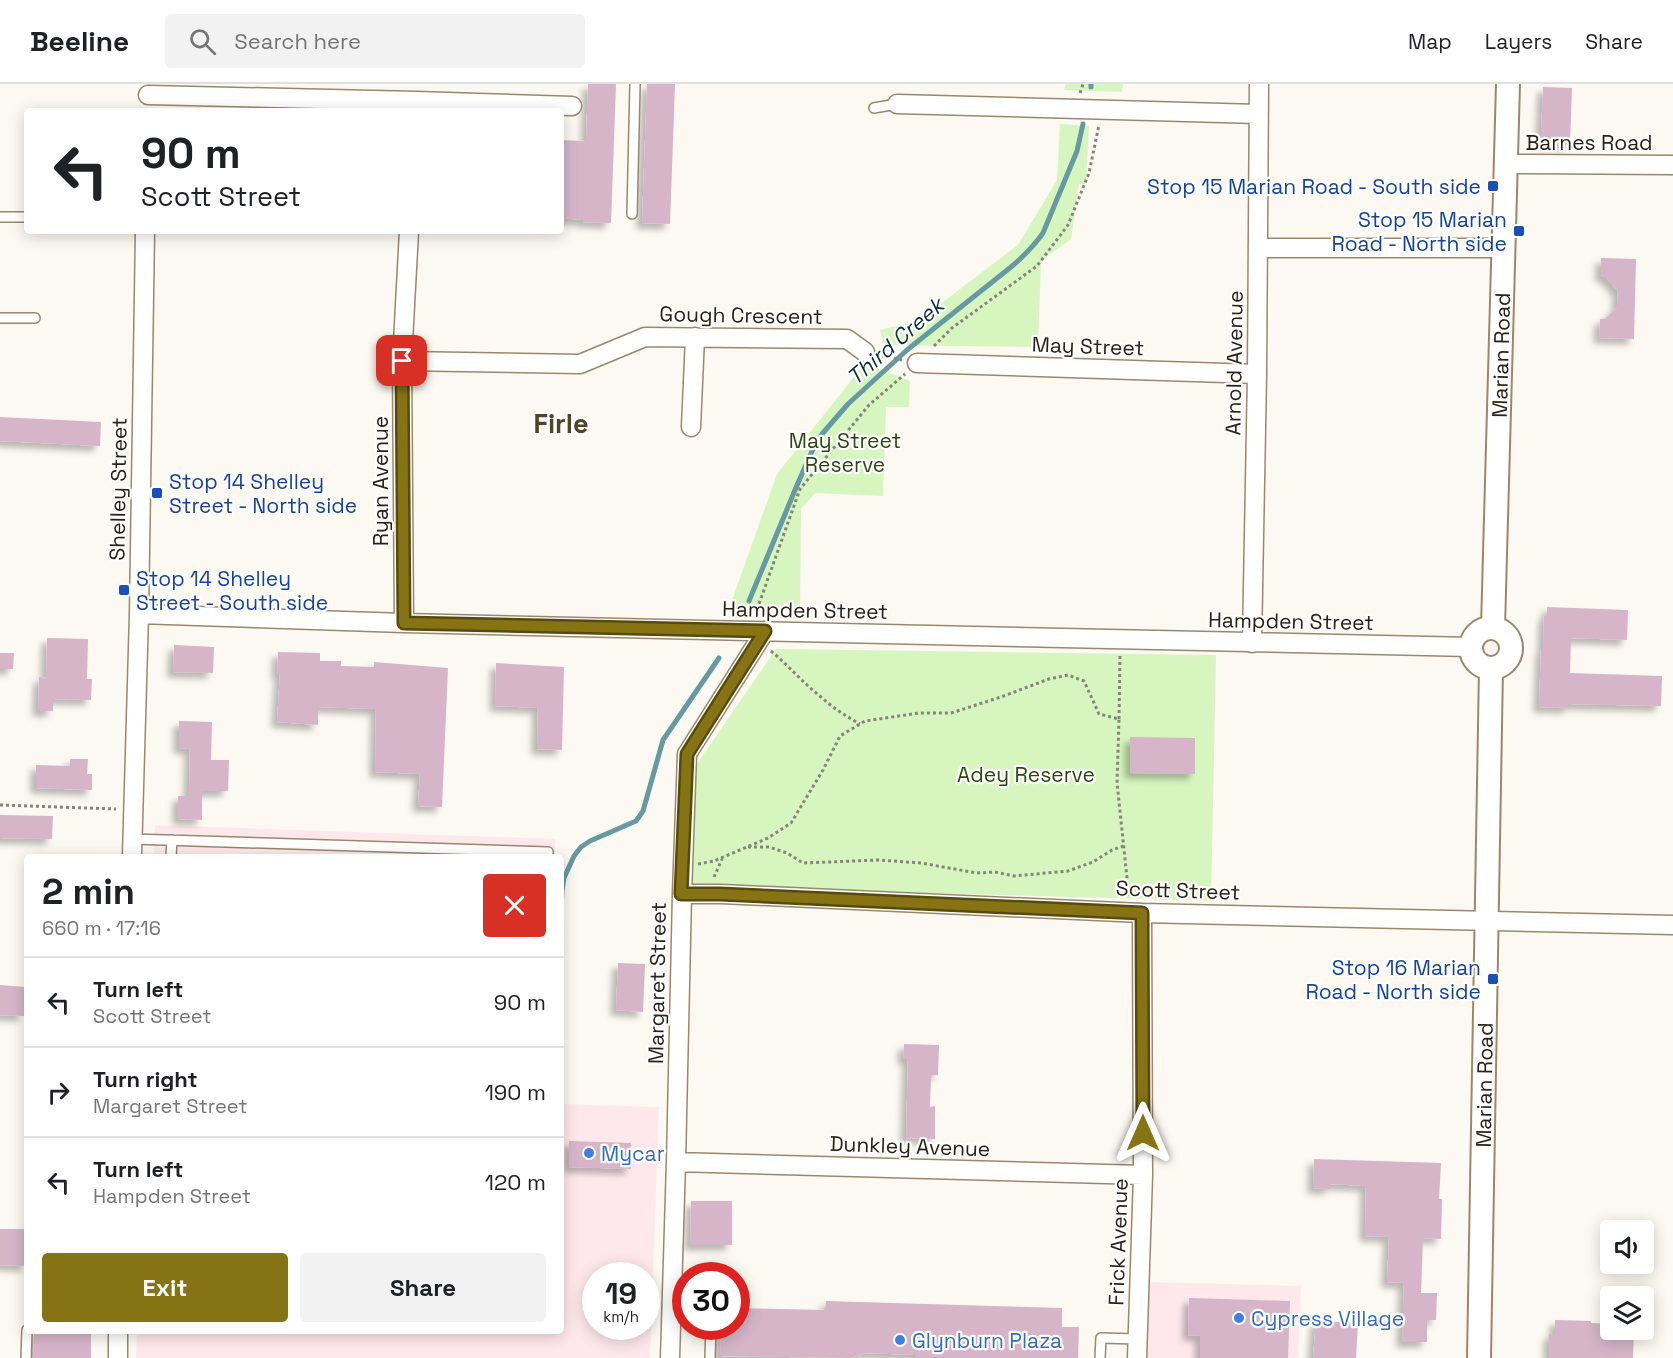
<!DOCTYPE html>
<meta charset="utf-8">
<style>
body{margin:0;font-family:"Space Grotesk",sans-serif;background:#f2f2f2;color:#202124;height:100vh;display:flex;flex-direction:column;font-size:22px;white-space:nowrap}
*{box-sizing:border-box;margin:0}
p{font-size:20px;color:#757577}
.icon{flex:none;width:33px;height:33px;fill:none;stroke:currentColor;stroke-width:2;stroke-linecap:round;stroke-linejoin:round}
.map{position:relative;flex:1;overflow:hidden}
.sheet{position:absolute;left:24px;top:770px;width:540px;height:480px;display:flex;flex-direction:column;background:#fff;border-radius:6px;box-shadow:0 3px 15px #0003}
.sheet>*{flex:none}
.hud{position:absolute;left:24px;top:24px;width:540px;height:126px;border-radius:6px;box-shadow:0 3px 15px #0003;background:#fff;color:#202124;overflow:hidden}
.fabs{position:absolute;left:1600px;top:1136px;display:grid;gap:12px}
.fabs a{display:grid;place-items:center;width:54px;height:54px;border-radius:6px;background:#fff;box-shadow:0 3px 15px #0003;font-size:30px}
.speed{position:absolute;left:582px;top:1178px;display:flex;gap:12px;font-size:30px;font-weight:700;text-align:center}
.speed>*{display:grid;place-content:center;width:78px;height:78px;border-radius:50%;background:#fff;box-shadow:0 3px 15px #0003;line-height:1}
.speed small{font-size:15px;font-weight:400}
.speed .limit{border:9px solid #d22;background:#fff;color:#111}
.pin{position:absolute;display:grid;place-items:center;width:51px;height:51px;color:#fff;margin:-26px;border-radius:12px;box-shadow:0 3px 9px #0006}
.me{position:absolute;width:66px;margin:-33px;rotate:0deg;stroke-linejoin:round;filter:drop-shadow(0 0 4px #0008)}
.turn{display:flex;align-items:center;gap:21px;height:126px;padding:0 18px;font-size:27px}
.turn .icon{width:78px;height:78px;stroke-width:2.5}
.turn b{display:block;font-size:42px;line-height:51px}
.round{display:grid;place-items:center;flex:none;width:63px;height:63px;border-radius:6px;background:#f2f2f2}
.headline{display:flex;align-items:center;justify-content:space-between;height:102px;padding:0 18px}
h1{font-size:36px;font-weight:800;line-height:45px}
.action{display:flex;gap:12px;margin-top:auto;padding:12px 18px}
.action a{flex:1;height:69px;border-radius:6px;background:#857314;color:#fff;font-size:24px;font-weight:800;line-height:69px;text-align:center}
.action a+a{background:#f2f2f2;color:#202124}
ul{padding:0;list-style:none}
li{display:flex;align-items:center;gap:18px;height:90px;padding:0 18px;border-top:2px solid #e0e0e0}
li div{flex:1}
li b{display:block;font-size:22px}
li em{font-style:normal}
header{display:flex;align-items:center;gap:36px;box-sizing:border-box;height:84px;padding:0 30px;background:#fff;border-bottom:2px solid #e0e0e0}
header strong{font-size:28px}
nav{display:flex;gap:33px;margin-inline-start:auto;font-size:21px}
.search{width:420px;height:54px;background:#f2f2f2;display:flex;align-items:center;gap:15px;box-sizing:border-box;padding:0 21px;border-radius:6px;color:#757577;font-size:22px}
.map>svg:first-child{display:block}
</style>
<header>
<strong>Beeline</strong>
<div class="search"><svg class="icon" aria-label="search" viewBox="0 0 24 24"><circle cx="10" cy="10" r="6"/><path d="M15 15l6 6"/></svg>Search here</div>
<nav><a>Map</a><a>Layers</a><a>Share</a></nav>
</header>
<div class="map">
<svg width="1673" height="1274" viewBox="0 0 1673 1274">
<defs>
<filter id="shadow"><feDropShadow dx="-5.5" dy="5.5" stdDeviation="3" flood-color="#0004"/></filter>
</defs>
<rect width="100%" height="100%" fill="#fcf8f2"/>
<!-- commercial -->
<path fill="#fee8ec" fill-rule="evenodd" d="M155,741l400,14v17h-401z
M561,1020l98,3 -9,251h-514l1,-27 424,-1zM596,1191h50v51h-50z
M1148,1198l153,4 -3,72h-152z"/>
<!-- green -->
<path fill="#d6f5bf" d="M1066,0h57l-1,8 -58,-2z
M1060,40l29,2 -3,58h-7l-8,55 -30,22 -3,86 -155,-2 -3,-15 38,-9 100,-76 39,-65z
M865,279l45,18 -1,26h-23l-3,89 -68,-3 -14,16 -1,99 -70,-2 47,-132z
M776,565l440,6 -5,246 -522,-15 7,-121z"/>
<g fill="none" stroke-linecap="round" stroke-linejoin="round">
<!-- stream -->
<path stroke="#6699a2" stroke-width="5" d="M1091,3v-3
M749,517l46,-111 17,-39 10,-17 26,-30 59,-54 104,-83c13,-11 23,-21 32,-34l34,-82 6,-27
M561,827l1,-21 2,-12 10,-22 7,-9 9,-6 46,-20 7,-10 20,-71 56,-82"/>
</g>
<!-- building -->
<path fill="#d6b5c9" filter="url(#shadow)" d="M588,0h28l-5,139 -28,-1v-2l-22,-2v-78l25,1z
M647,0h28l-5,140 -28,-1z
M1543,3l29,1 -2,57 -24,-1 -5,-7z
M1601,174l35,1 -2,80 -35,-1 1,-19h5l12,-12 1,-16 -12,-14h-5z
M0,333l101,5 -1,24 -100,-5z
M1547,523l81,3 -1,30 -56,-2 -1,35 92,3 -1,30 -92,-2v4l-30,-1 2,-57h2l1,-34h3z
M47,554l41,1 -1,40h5l-1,21 -38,-1v12h-15l1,-34 7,1z
M174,561l40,2 -1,26 -40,-1z
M278,568l42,1v8h21v5l33,1v-5l74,6 -6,139 -24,-1 2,-32 -45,-2 1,-63 -58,-2v18l-41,-3 3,-49h-3z
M0,569h14l-1,16h-13z
M496,579l68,4 -2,83 -25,-1 1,-41 -43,-2z
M179,637l33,1 -1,38h18l-1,31h-26v29l-24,-1v-23h11l1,-47 -11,-1z
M1130,653l65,1v36l-65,-1z
M70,675h18l-1,15h5v16l-56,-2v-23l34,1z
M0,731l53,1 -1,23 -52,-1z
M618,879l27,1 -2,48 -27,-2z
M0,901l25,2 -1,29 -24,-1z
M904,960l35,1 -1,30h-7l-1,32 5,-1v33l-29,-1 2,-79h-5z
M569,1057l62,2v26l-62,-2z
M1314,1075l127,4 -2,36h3l-1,40 -18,-1 -2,55h16l-1,27h-9v22h-25l2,-59 -17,-1 2,-45 -24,-1 1,-50 -36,-2v5l-17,-1z
M691,1117h41v44h-42z
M0,1145h27v37l-27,-1z
M1189,1214l101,3 -2,57h-88v-22l-12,-1z
M826,1217l236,7v19h17l-1,31h-163v-3l-49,-2 -16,5 -130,-2 1,-30h15v-18l89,2z
M1555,1236l36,1v2l20,1v5h23l-1,29h-84v-24h6z
M1316,1237l42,2 -2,35h-43z
M34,1246h44v2l13,1v25h-58z"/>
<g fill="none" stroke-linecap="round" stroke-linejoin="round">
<!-- service casing -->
<g stroke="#9b886b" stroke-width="12">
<path id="service" d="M874,24l23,-4
M632,130l3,-130
M0,133h27
M0,234h35
M132,755l416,13v4
M171,772l1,-16
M672,1222l14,1
M26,1274l1,-28
M710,1274l1,-32
M1100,1274l1,-20 36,1"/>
</g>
<!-- minor casing -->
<g stroke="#9b886b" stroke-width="21">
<path id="minor" d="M148,11l268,6 156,5
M897,20l361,10
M1506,80l167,1
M1258,164h245
M402,277l178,3 65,-27 202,2 18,13
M917,279l340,11
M691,343l4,-90
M139,530l265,9 346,8 721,16
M404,539l-2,-262 7,-130
M1252,559l5,-269 2,-290
M132,772l7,-242 6,-383
M682,810h39l421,19 531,12
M676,1078l467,13
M118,1274v-28
M670,1274l6,-196 6,-268 5,-140 78,-123
M1137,1274l6,-183 -1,-262"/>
</g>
<!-- tertiary casing -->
<g stroke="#9b886b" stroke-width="26">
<g id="tertiary">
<path id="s1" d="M1493,543l15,-543"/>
<circle cx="1491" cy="564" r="20"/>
<path id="s2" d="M1479,1274l12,-690"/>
</g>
</g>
<!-- path -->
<path stroke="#89837a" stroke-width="3" stroke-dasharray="3 3" stroke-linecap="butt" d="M1080,9l3,-9
M934,262l18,-18 85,-62 31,-41 21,-52 10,-48
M882,272l20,4
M755,531l45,-126 69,-84 36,-31
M771,567c18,15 32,32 50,46 12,11 25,19 39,27
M1119,635l1,-64
M0,721l116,4
M748,763h21l18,6 16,10 76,-3 42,3 56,10 18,-1 19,4 54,-5 25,-9 19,-12 11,-4
M698,780l16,-3 54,-23 23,-15 32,-53 17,-34 25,-15 54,-8h32l50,-16 48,-18 19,-4 16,6 15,33 20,5 -2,64 12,114
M714,793l8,-18"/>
<!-- service -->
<use href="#service" stroke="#fff" stroke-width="9"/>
<!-- minor -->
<use href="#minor" stroke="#fff" stroke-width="18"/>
<!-- tertiary -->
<use href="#tertiary" stroke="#fff" stroke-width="22"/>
</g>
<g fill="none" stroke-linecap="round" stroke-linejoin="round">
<!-- route casing -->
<g stroke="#564b0d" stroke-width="15">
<path id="route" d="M402,277l2,262 361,8 -78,123 -6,140h39l422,19 1,220"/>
</g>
<!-- route -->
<use href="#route" stroke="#857314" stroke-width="10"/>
</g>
<!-- markers -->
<g fill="#1a4fb4" stroke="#fff" stroke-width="2">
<rect x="1487" y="96" width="12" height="12" rx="3"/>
<rect x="1513" y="141" width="12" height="12" rx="3"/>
<rect x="151" y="403" width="12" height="12" rx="3"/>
<rect x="118" y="500" width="12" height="12" rx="3"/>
<rect x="1487" y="889" width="12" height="12" rx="3"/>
</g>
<g fill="#3f7fe0" stroke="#fff" stroke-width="2">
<circle cx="589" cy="1069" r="6"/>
<circle cx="1239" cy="1234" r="6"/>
<circle cx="900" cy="1256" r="6"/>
</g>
<g text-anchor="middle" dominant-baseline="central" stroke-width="4.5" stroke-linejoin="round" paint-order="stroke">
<!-- street labels -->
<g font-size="21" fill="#282115" stroke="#fff">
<text x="1589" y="58">Barnes Road</text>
<text transform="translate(741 231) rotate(1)">Gough Crescent</text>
<text transform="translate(1088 262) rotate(2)">May Street</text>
<text stroke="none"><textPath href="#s1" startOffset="272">Marian Road</textPath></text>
<text transform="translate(1234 279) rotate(-89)">Arnold Avenue</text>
<text transform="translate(380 397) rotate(-90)">Ryan Avenue</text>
<text transform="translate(118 405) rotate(-89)">Shelley Street</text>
<text transform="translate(805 526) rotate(1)">Hampden Street</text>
<text transform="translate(1291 537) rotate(1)">Hampden Street</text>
<text transform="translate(1178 806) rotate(2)">Scott Street</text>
<text transform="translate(657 899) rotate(-89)">Margaret Street</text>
<text stroke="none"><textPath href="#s2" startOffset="273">Marian Road</textPath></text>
<text transform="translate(910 1062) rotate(2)">Dunkley Avenue</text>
<text transform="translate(1118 1158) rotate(-88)">Frick Avenue</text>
</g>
<!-- transit labels -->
<g font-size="21" fill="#164399" stroke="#fff" text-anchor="end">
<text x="1481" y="102">Stop 15 Marian Road - South side</text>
<text x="1507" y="135">Stop 15 Marian<tspan x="1507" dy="24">Road - North side</tspan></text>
<text x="169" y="397" text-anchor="start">Stop 14 Shelley<tspan x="169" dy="24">Street - North side</tspan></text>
<text x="136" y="494" text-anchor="start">Stop 14 Shelley<tspan x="136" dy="24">Street - South side</tspan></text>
<text x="1481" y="883">Stop 16 Marian<tspan x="1481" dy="24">Road - North side</tspan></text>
</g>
<!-- park labels -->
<g font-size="21" fill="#2b4710" stroke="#fff">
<text x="845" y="356">May Street<tspan x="845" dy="24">Reserve</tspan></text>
<text x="1026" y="690">Adey Reserve</text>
</g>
<!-- shop labels -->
<g font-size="21" fill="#366cbe" stroke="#fff" text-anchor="start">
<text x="601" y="1069">Mycar</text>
<text x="1251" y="1234">Cypress Village</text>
<text x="912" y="1256">Glynburn Plaza</text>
</g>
<!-- water labels -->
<g font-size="22" font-style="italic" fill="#082f37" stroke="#fff">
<text transform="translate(895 257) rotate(-41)">Third Creek</text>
</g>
<!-- district labels -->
<g font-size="27" font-weight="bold" fill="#534328" stroke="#fff">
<text x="561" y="339">Firle</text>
</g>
</g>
</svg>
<div class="fabs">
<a><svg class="icon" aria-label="sound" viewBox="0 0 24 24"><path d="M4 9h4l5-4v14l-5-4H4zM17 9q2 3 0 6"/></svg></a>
<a><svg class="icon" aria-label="layers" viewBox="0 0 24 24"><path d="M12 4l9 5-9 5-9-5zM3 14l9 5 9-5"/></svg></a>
</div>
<div class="speed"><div>19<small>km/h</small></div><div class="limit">30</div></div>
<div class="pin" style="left:402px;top:277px;background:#d93025"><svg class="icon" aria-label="arrive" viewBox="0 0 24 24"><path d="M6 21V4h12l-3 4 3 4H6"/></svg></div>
<svg class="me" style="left:1143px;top:1049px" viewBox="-20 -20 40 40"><path d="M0-17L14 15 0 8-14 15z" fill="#857314" stroke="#fff" stroke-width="4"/></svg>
<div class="hud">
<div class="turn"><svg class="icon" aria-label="left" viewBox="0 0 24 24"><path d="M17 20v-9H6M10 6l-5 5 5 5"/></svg><div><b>90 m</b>Scott Street</div></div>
</div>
<section class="sheet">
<div class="headline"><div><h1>2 min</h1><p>660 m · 17:16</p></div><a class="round" style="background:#d93025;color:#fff"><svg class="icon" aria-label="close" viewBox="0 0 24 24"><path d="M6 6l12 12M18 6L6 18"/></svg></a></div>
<ul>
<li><svg class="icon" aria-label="left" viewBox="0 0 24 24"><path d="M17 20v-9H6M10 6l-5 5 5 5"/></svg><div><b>Turn left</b><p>Scott Street</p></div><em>90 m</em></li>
<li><svg class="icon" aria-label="right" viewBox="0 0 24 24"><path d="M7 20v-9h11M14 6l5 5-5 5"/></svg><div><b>Turn right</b><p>Margaret Street</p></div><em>190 m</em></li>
<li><svg class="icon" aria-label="left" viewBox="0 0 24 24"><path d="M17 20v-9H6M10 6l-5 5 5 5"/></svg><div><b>Turn left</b><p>Hampden Street</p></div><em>120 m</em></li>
</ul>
<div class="action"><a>Exit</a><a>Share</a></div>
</section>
</div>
